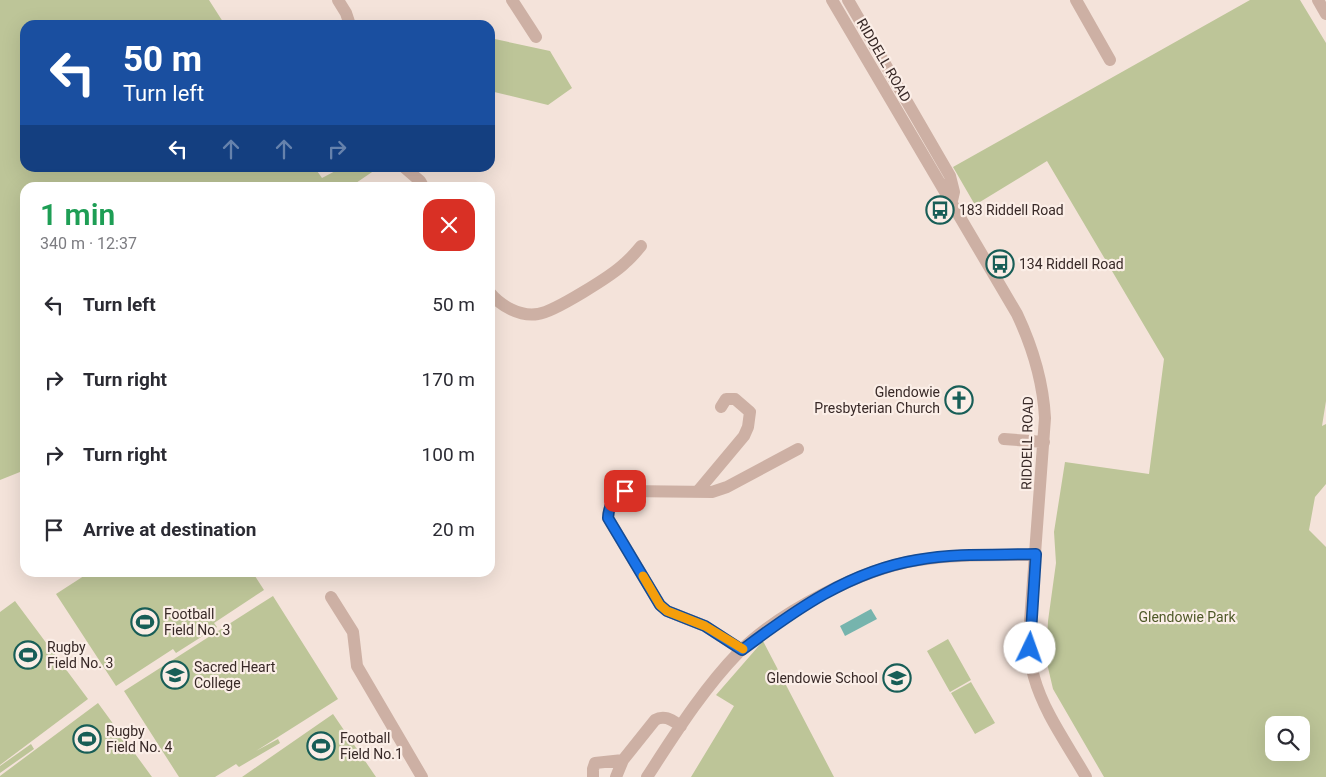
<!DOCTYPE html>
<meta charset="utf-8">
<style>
body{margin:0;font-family:Roboto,sans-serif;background:#f2f2f3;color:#2b2b33;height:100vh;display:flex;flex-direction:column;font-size:19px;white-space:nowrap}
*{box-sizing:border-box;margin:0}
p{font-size:16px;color:#7c7c81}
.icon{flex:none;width:28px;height:28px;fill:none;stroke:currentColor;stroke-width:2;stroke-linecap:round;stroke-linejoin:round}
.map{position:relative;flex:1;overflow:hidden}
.drawer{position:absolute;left:20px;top:182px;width:475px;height:395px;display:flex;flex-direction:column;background:#fff;border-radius:15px;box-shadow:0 5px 20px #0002}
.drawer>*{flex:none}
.guide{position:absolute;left:20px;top:20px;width:475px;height:152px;border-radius:15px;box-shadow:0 5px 20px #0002;background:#1a4fa0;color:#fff;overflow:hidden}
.controls{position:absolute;left:1265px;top:716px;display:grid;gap:10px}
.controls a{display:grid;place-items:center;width:45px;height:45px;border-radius:10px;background:#fff;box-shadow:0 5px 20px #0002;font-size:25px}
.pin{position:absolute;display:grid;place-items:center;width:42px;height:42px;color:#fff;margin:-21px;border-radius:10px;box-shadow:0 2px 8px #0006}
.me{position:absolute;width:55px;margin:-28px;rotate:3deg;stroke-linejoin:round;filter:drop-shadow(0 0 4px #0008)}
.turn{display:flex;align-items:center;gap:18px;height:105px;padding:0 20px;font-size:22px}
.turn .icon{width:65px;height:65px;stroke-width:2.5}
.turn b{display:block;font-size:35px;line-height:42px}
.lanes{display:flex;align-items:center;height:48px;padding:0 20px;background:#0003;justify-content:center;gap:25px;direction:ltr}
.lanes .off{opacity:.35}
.round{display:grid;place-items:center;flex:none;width:52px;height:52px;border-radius:15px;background:#f2f2f3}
.head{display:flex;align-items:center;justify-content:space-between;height:85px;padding:0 20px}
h1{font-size:30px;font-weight:600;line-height:38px;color:#1e9e55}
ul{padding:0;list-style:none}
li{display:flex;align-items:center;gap:15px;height:75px;padding:0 20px}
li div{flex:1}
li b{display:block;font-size:19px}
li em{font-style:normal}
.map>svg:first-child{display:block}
</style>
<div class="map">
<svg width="1326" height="777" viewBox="0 0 1326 777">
<rect width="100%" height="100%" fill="#f4e3da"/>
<!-- green -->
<path fill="#bdc598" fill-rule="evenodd" d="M0,0h209l16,25h-200v143h290l7,10 19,-10h37l-25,17 2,2 -330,1v282l-25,10z
M1250,0h50l26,43v358l-4,25 4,-2v60l-11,13 -6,33 17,17v230h-222l-51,-88 -7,-30 2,-38 8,-58 -2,-31 11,-70 84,12 15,-115 -117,-198 -72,44 -22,-38zM1274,725h27v27h-27z
M490,38l60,13 22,37 -24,17 -58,-14z
M90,572l163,1 11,17 -50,33 3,4 -41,26 -3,-4 -57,37 -60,-92z
M273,596l65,103 -82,52 22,-12 2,4 -41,24 -3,-3 -21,13h-36l-55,-86z
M15,601l73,98 -88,66v-153z
M948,639l23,41 -21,12 -23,-41z
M763,641l71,136h-143l43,-71 -18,-11z
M971,682l24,41 -20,11 -24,-41z
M98,703l54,74h-152v-1z
M333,714l43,63h-134z
M31,744l3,5 -34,24v-7z"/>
<!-- water -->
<path fill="#76b4ad" d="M871,609l6,10 -32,17 -5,-10z"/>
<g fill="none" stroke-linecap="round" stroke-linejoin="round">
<!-- minor -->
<path stroke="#cdb0a4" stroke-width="12" d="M338,0l8,13 4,12
M512,0l24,37
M832,0l185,314c16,34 26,66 28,104l-16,217c1,14 1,29 5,42 10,36 34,68 52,100
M848,0l102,176 4,16 -3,13
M1076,0l34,60
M1318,0l8,14
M405,168l15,13 4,7
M490,293c11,13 30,24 48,21 16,-2 75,-39 87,-51 6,-5 11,-11 16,-17
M1004,439l40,3
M698,491l46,-55 4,-9 2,-15 -15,-13h-9l-5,8
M331,597l22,35 4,34 65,111
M742,650l-37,-24 -38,-15 -7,-6 -52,-87c1,-13 5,-21 17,-27l87,1 15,-5 71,-38
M593,777v-8l2,-6 28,-3
M616,777l7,-17 32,-40c10,-6 18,1 26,6
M647,777c28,-43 56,-88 92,-125 40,-40 124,-84 180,-92 38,-6 78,-5 117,-5"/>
</g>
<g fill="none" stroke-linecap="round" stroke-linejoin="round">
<!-- route casing -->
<g stroke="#114b97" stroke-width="12">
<path id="route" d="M625,491c-12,6 -16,14 -17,27l52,87 7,6 38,15 37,24c53,-40 108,-79 175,-90 39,-7 80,-5 119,-6l-6,94"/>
</g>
<!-- route -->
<use href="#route" stroke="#1a73e8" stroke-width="9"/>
<!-- slow -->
<path stroke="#f59e0b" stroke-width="9" d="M643,576l17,29 7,6 38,15 38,23"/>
</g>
<!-- icons -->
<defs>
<g id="bus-ring" transform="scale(1.4375)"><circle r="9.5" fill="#fbeee7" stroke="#185e57" stroke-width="1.5"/><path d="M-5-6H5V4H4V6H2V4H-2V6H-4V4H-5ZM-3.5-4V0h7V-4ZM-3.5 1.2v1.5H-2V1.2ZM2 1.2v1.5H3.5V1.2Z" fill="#185e57"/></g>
<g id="church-ring" transform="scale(1.4375)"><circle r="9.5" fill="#fbeee7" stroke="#185e57" stroke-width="1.5"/><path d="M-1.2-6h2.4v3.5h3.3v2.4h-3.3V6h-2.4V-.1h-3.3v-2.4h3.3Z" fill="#185e57"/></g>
<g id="stadium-ring" transform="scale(1.4375)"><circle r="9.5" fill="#fbeee7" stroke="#185e57" stroke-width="1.5"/><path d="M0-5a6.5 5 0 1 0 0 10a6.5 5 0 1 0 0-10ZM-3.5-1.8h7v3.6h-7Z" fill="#185e57"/></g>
<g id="school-ring" transform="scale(1.4375)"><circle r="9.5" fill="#fbeee7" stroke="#185e57" stroke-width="1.5"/><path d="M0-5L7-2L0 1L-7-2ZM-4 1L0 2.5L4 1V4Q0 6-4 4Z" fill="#185e57"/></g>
</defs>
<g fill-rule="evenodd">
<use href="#bus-ring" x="940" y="210"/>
<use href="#bus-ring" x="1000" y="264"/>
<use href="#church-ring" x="959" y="400"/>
<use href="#stadium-ring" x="145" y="622"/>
<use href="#stadium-ring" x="28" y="655"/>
<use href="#school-ring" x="175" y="675"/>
<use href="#school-ring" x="897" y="678"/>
<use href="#stadium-ring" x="87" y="739"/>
<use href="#stadium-ring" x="321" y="746"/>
</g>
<g text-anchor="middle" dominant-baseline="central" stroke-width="4.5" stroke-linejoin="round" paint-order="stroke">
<!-- street labels -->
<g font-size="14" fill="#382927" stroke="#fbeee7">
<text transform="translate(884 60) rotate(60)">RIDDELL ROAD</text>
<text transform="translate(1027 443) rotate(-89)">RIDDELL ROAD</text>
</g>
<!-- poi labels -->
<g font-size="14" fill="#382927" stroke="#fbeee7" text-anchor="start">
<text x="959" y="210">183 Riddell Road</text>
<text x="1019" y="264">134 Riddell Road</text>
<text x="940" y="392" text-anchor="end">Glendowie<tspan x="940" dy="16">Presbyterian Church</tspan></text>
<text x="164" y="614">Football<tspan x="164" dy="16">Field No. 3</tspan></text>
<text x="47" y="647">Rugby<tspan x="47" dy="16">Field No. 3</tspan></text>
<text x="194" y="667">Sacred Heart<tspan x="194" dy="16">College</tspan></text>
<text x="878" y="678" text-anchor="end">Glendowie School</text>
<text x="106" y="731">Rugby<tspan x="106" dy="16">Field No. 4</tspan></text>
<text x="340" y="738">Football<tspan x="340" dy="16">Field No.1</tspan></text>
</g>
<!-- park labels -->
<g font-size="14" fill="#4f5928" stroke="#fbeee7">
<text x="1187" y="617">Glendowie Park</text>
</g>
</g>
</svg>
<div class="controls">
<a><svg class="icon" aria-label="search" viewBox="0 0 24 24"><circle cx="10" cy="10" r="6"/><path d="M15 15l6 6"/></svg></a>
</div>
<div class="pin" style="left:625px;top:491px;background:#d93025"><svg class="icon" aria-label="arrive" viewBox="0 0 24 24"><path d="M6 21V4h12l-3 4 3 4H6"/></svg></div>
<svg class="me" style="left:1030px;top:648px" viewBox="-20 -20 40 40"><circle r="19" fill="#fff"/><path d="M0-13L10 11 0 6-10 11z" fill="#1a73e8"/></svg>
<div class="guide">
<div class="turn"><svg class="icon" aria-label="left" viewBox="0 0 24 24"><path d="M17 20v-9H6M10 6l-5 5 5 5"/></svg><div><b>50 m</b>Turn left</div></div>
<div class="lanes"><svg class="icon" aria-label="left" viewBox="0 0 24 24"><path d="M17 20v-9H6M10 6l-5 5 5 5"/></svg><svg class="icon off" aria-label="ahead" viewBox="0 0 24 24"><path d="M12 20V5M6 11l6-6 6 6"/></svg><svg class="icon off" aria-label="ahead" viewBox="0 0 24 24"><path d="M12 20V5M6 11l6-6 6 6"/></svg><svg class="icon off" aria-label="right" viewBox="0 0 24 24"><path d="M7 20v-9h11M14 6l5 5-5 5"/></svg></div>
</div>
<section class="drawer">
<div class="head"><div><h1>1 min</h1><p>340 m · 12:37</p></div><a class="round" style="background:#d93025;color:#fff"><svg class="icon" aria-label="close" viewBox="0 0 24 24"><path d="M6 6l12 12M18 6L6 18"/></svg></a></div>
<ul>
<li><svg class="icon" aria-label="left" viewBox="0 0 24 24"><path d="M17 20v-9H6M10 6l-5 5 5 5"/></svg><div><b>Turn left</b></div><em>50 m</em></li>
<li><svg class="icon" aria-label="right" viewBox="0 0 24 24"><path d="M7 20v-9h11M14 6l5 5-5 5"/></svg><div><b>Turn right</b></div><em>170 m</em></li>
<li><svg class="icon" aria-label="right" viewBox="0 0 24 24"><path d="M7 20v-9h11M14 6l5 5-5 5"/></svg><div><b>Turn right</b></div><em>100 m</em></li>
<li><svg class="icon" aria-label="arrive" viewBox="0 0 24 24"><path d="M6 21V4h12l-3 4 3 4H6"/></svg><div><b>Arrive at destination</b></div><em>20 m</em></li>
</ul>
</section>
</div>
